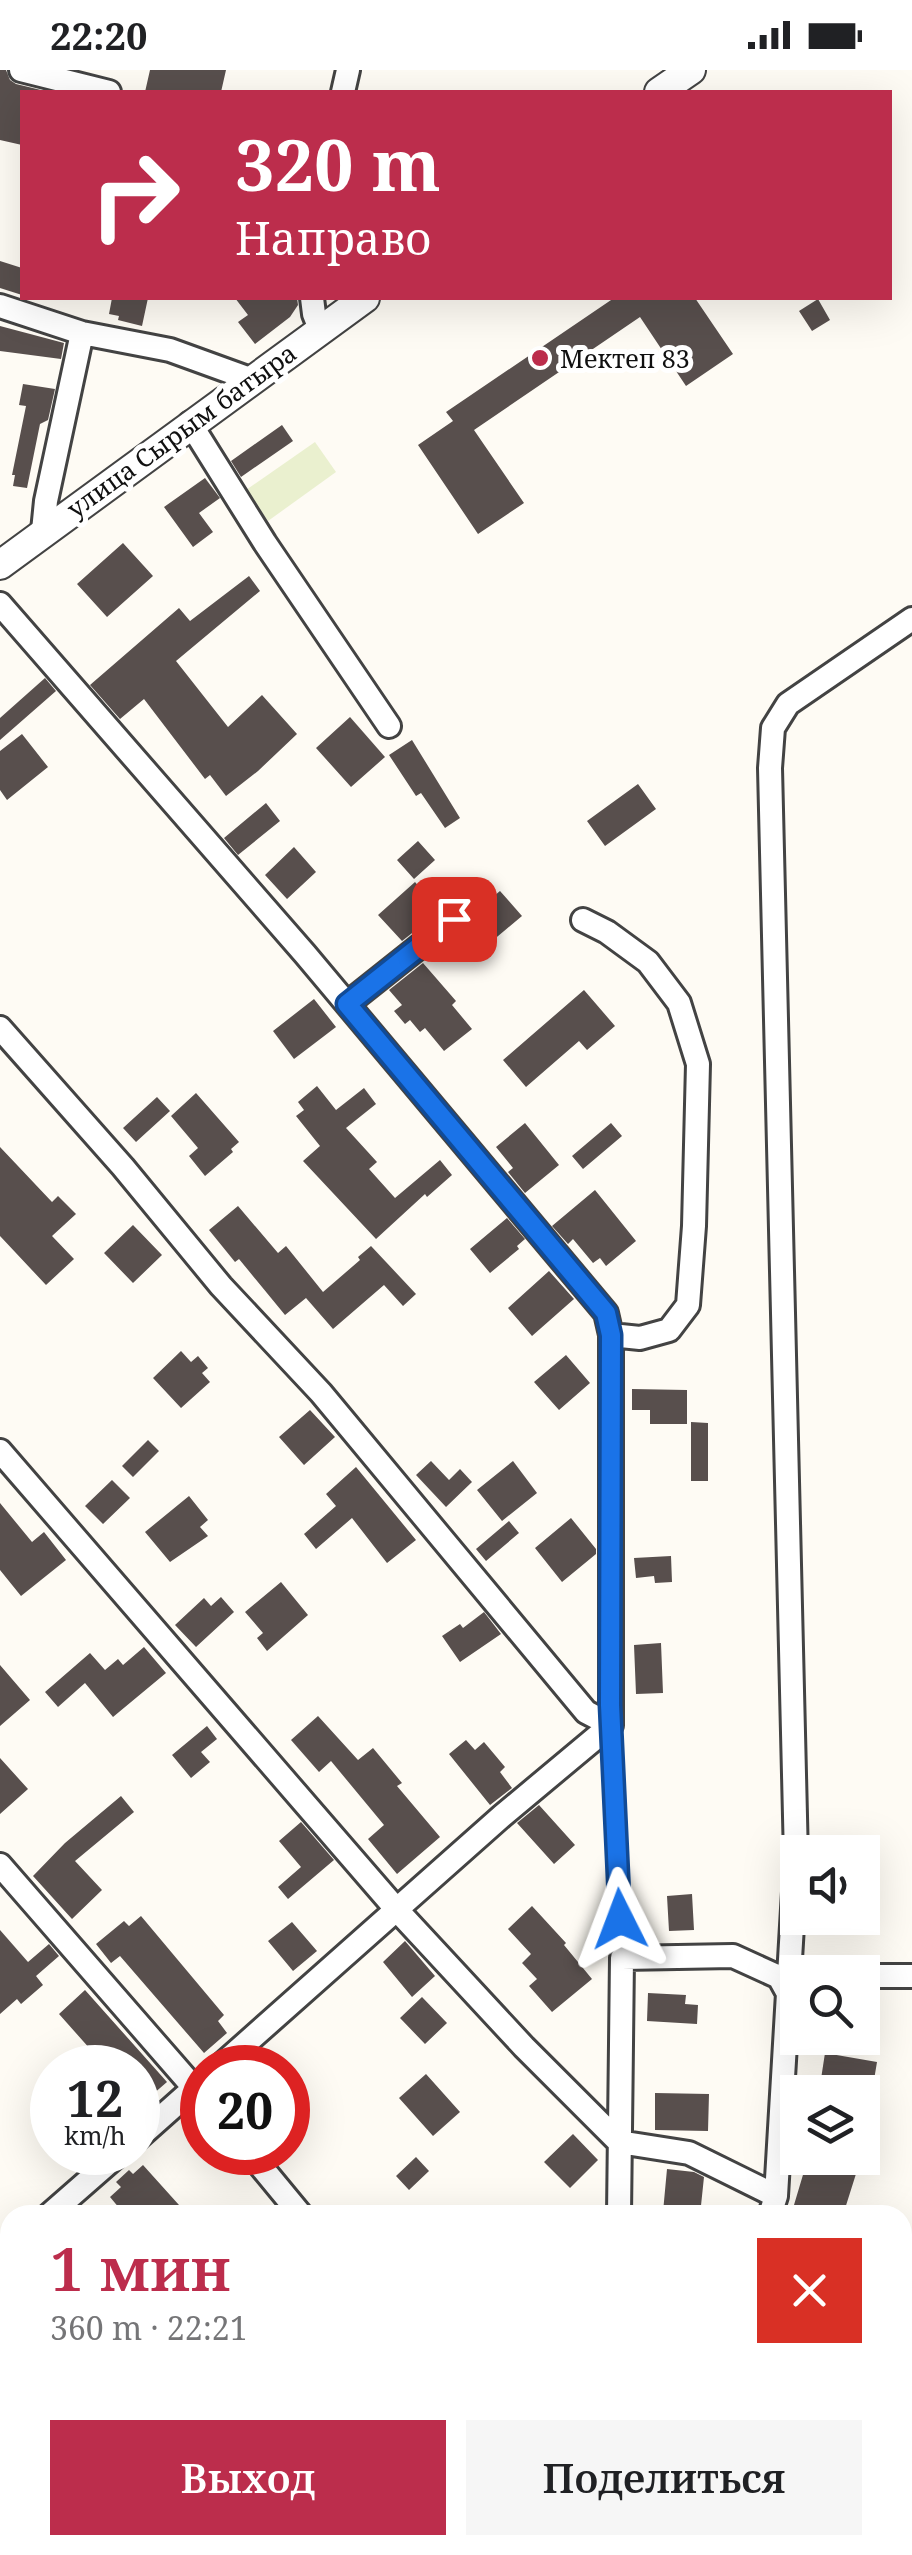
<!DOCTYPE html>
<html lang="ru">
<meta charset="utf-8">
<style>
body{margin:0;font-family:"Noto Serif",serif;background:#f6f6f6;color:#202124;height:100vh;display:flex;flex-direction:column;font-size:38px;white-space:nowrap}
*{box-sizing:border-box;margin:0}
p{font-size:32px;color:#757577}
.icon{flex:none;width:55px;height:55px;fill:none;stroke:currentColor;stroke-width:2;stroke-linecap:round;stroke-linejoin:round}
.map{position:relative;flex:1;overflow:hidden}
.panel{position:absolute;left:0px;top:2135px;width:912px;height:350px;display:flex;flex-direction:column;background:#fff;border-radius:30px 30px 0 0;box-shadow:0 10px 40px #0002}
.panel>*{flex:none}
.hud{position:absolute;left:20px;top:20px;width:872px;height:210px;border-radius:0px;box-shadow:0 10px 40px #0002;background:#bc2d4c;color:#fff;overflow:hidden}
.tools{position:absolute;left:780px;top:1765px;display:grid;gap:20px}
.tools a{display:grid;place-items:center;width:100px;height:100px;border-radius:0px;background:#fff;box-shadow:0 10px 40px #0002;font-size:50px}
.speed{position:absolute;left:30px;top:1975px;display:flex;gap:20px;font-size:50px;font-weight:700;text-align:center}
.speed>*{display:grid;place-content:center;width:130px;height:130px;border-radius:50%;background:#fff;box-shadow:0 10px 40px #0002;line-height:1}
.speed small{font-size:25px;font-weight:400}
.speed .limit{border:15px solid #d22;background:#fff;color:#111}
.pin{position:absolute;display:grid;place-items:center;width:85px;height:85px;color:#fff;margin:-42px;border-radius:20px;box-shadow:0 5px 15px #0006}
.me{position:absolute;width:110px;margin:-55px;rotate:357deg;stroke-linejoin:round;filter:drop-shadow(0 0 8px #0008)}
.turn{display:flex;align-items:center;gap:35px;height:210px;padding:0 50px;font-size:45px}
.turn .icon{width:130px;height:130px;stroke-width:2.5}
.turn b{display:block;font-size:70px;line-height:85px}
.round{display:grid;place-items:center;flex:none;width:105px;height:105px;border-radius:0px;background:#f6f6f6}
.head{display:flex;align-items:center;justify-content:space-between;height:170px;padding:0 50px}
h1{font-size:60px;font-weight:600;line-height:75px;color:#bc2d4c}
.button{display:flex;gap:20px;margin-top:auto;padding:20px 50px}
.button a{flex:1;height:115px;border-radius:0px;background:#bc2d4c;color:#fff;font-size:40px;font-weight:600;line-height:115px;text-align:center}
.button a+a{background:#f6f6f6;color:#202124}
.status{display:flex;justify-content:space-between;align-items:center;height:70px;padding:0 50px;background:#fff;direction:ltr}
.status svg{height:28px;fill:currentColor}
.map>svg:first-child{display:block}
</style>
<div class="status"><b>22:20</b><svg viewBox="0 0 49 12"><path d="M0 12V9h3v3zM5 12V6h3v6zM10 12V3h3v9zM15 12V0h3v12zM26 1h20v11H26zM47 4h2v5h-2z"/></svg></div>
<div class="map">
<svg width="912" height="2485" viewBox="0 0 912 2485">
<rect width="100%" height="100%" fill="#fefbf4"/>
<!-- pitch -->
<path fill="#eaf0cf" d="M315,372l21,30 -68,49 -22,-31z"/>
<!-- building -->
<path fill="#584f4d" d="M0,0h6l4,10 6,4 25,6 -19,2v53l-22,-5z
M150,0h76l-5,22h-76z
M0,191l22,7v27l-22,-7z
M112,228h36l-6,28 -24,-6 1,-4 -10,-2z
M235,228h62l1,7 -8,12 -35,27 -17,-22 10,-7z
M614,228h81l38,56 -47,32 -46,-69 -166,113 50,73 -46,31 -60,-89 35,-24 -7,-9z
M818,229l12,21 -18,11 -13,-20z
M0,256l64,17 -3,16 -61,-8z
M23,314l32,5 -7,31 -8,4 -13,64 -14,-2 2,-11h-3l14,-69 -7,-1z
M282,355l11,16 -52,36 -10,-16z
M205,408l15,20 -21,15 14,19 -20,15 -29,-40z
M123,473l30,33 -46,41 -30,-33z
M249,506l11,15 -84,70 52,66 34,-32 35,39 -39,37 -32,25 -16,-21 -5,4 -61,-80 -24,20 -30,-34 89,-77 11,13z
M45,608l11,13 -56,49v-22z
M350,647l35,40 -34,30 -35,-39z
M22,664l26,33 -41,33 -7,-10v-39z
M412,670l48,78 -15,10 -24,-35 -5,3 -27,-41z
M638,714l18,25 -51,37 -18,-25z
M266,733l14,18 -42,34 -14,-17z
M418,771l17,19 -21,19 -17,-19z
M294,777l22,25 -29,27 -22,-24z
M415,812l25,29 -38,30 -24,-26z
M500,821l22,25 -43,36 -17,-20 7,-15z
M423,893l33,38 -4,4 20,24 -28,22 -19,-23 -5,4 -10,-12 -5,4 -11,-13 8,-6 -13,-15z
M584,920l31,36 -28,24 -8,-9 -53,46 -23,-27z
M314,929l22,28 -42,32 -21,-28z
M317,1016l19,24 28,-22 12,16 -30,24 31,34 -8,7 26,29 45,-38 12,15 -25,22 -2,-3 -49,45 -73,-78 17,-15 -24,-30 8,-6 -6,-8z
M196,1023l43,49 -8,7 2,3 -28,24 -16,-20 9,-8 -27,-32z
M157,1027l13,14 -34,31 -13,-14z
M525,1053l34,42 -34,28 -17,-21 5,-4 -17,-21z
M611,1053l11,13 -39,33 -11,-13z
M0,1077l52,55 6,-6 18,18 -24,22 22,23 -28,26 -46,-49z
M595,1120l41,51 -30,25 -6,-8 -7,5 -20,-24 -5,5 -16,-18z
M238,1136l40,47 8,-7 37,46 37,-32 -2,-3 13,-11 45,48 -13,12 -19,-21 -51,44 -27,-31 -21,17 -46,-56 -4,3 -26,-32z
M507,1148l18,21 -8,7 2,3 -29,24 -20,-24z
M133,1155l29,30 -29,28 -29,-30z
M549,1201l25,28 -42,37 -24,-28z
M181,1281l10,11 7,-6 10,12 -6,5 8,9 -29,26 -28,-30z
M566,1285l24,28 -31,27 -25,-28z
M632,1319l55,1v34h-37v-14h-18z
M310,1340l25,27 -31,28 -25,-28z
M691,1352l17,1v58h-17z
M148,1370l11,11 -26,26 -11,-11z
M431,1391l18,19 11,-11 12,13 -26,25 -30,-32z
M513,1391l24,32 -35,28 -25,-31z
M356,1397l60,73 -29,23 -35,-45 -36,31 -12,-15 32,-28 -10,-12z
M112,1410l18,18 -27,26 -18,-18z
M189,1426l19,24 -8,7 8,9 -38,26 -25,-30z
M0,1433l32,39 12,-10 22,28 -45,36 -21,-26z
M571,1448l25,31v5l-34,28 -27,-34z
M509,1451l10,12 -33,28 -10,-12z
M671,1486l1,26 -17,1 -1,-7 -18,2 -2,-20z
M281,1512l27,33 -41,36 -10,-13 6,-5 -18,-21z
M221,1527l13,15 -38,35 -21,-22 29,-27 7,8z
M484,1542l17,22 -41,28 -18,-26 18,-12 3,4z
M661,1573l2,50 -27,1 -2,-49z
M144,1577l22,26 -53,44 -28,-34 -27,24 -13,-15 45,-39 15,17 13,-11 5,6z
M0,1595l30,35 -30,26z
M318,1646l40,44 15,-12 29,35 -5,3 43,51 -43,37 -29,-35 16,-14 -53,-64 -12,11 -28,-32z
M207,1656l10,13 -16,13 9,10 -19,16 -19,-23z
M466,1670l9,10 9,-8 21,25 -5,5 12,16 -22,17 -41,-51z
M0,1688l28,31 -28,25z
M121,1726l13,16 -59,49 27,29 -30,29 -39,-43 32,-33z
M539,1735l36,40 -21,19 -37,-41z
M301,1752l33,38 -46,39 -10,-12 23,-20 -22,-26z
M692,1824l2,36 -25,1 -2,-35z
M532,1836l34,37 -2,2 28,34 -40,33 -23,-26 8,-7 -15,-16 9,-9 -23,-25z
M141,1846l83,99 -6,6 9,12 -23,20 -84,-97 -9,7 -15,-19 28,-23 5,5z
M292,1852l25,29 -24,20 -25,-30z
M0,1860l28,32 21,-18 10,12 -23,20 7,9 -22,19 -4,-5 -17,15z
M405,1871l30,35 -23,21 -29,-35z
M85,1920l82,92 -29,25v-39h-31l-48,-54z
M648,1923l38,2 -1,9 13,1 -1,19 -50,-3z
M422,1927l25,26 -22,21 -25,-26z
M825,1983l52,9 -5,30h-53z
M426,2004l34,38 -27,24 -34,-38z
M655,2023l54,1 -1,37 -53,-1z
M573,2064l25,26 -28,28 -26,-26z
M416,2087l13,14 -20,19 -13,-14z
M808,2088h53l-18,57h-52z
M143,2095l45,50h-63l-15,-18 11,-10 -5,-5 13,-12 4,4z
M667,2099l27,3 10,5 -4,38 -37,-3z"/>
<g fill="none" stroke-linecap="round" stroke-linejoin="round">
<!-- service casing -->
<g stroke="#434343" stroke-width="16">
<path id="service" d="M611,1657l11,231"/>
</g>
<!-- minor casing -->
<g stroke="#434343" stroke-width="28">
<path id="minor" d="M21,0l88,22
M343,22l5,-22
M312,228l2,16 6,15
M0,236l82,27 88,17 80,29
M190,353l75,120 124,183
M43,461l3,-30 36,-168
M0,534l305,350 301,359 5,22v390
M583,850l24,12 41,30 31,41 19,61 -4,162 -6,79 -19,25 -29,8 -29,-3
M347,934l107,-85
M0,958l123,139 98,119 100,107 265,319 25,13
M0,1381l397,459 127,137 95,95 70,11 87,43
M0,1795l202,232
M862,1906h50
M218,1998l284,-252 109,-91
M138,2068l64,-57
M249,2082l52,63
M49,2145l72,-63
M619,2145l3,-257 111,-2 46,21 11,20
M770,2145l6,-19 20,-338 -26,-1090 3,-40 15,-24 124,-85
M0,2188l10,-9
M0,2216l10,11
M221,2475l8,10
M588,2475l9,10
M678,2485l2,-10"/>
</g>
<!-- tertiary casing -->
<g stroke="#434343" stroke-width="32">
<path id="tertiary" d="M659,22l32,-22
M0,495l365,-267"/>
</g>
<!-- service -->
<use href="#service" stroke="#fff" stroke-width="11"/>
<!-- minor -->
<use href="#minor" stroke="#fff" stroke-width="22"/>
<!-- tertiary -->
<use href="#tertiary" stroke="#fff" stroke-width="28"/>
</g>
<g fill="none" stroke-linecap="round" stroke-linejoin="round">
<!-- route casing -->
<g stroke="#114b97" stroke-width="25">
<path id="route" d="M454,849l-107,85 259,309 5,22 -1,370 10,214"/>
</g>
<!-- route -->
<use href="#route" stroke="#1a73e8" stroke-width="18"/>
</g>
<!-- markers -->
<circle fill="#bc2d4c" stroke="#fff" stroke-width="4" cx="540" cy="288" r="10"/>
<g text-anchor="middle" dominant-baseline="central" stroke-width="10" stroke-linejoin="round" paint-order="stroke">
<!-- poi labels -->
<g font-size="25" fill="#101010" stroke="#fff" text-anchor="start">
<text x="560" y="288">Мектеп 83</text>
</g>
<!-- street labels -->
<g font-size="25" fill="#101010" stroke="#fff">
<text transform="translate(181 360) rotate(-36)">улица Сырым батыра</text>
</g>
</g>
</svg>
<div class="tools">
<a><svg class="icon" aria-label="sound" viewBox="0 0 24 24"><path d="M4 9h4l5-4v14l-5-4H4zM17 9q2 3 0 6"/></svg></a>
<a><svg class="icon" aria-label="search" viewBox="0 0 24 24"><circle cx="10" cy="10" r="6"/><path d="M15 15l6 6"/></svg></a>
<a><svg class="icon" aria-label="layers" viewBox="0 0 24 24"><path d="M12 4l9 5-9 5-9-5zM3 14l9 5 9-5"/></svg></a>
</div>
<div class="speed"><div>12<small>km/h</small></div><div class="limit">20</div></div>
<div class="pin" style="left:454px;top:849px;background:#d93025"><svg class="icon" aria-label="arrive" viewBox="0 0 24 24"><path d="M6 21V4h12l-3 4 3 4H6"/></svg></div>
<svg class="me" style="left:620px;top:1849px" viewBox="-20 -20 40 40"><path d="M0-17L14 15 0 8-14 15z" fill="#1a73e8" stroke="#fff" stroke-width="4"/></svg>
<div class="hud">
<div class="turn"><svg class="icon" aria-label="right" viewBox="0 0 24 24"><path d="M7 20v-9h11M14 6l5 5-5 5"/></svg><div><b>320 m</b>Направо</div></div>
</div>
<section class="panel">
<div class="head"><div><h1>1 мин</h1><p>360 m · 22:21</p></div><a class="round" style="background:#d93025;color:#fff"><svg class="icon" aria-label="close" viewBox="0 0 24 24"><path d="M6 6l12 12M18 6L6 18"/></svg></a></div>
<div class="button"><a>Выход</a><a>Поделиться</a></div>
</section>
</div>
